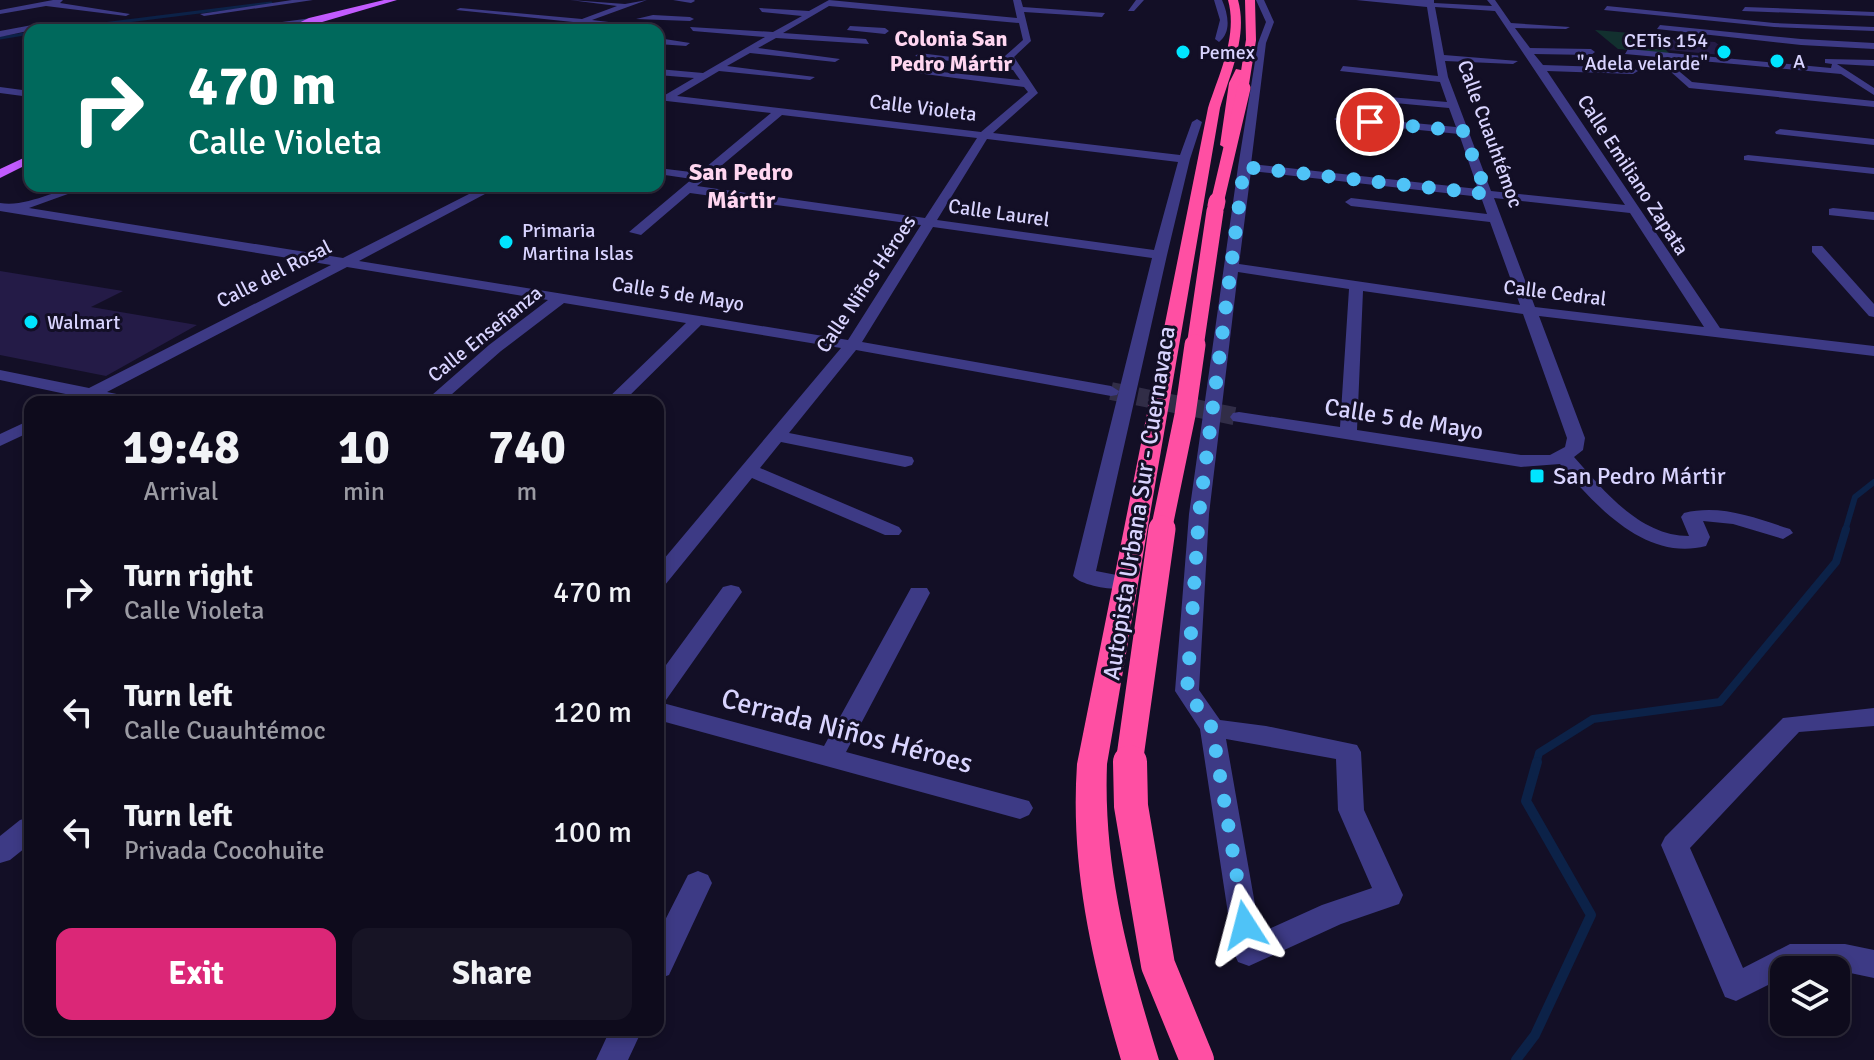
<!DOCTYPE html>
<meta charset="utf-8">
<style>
body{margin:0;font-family:Signika,sans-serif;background:#171425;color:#f1f3f6;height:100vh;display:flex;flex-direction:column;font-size:30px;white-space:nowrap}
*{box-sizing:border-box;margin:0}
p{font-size:26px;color:#9b9ba3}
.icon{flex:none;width:44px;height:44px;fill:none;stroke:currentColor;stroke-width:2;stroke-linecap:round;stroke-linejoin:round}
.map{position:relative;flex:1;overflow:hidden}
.sheet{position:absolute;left:24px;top:396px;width:640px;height:640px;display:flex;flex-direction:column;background:#0e0b1c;border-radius:16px;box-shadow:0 4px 12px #0003,0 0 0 2px #2e2b3b}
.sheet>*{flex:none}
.banner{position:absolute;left:24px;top:24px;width:640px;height:168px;border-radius:16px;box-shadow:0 4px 12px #0003,0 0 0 2px #2e2b3b;background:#00695c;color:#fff;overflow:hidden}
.fabs{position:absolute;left:1770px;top:956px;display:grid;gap:16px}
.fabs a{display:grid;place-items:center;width:80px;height:80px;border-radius:16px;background:#0e0b1c;box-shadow:0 4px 12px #0003,0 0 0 2px #2e2b3b;font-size:40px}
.pin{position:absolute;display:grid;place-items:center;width:68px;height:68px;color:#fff;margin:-34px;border:4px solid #fff;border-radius:50%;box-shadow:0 2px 8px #0007}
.me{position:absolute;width:88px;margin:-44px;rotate:351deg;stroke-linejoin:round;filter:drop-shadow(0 0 6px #0008)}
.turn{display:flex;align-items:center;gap:28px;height:168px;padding:0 32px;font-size:36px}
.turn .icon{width:104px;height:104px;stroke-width:2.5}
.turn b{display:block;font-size:56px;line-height:68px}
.eta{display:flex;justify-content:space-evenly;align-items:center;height:136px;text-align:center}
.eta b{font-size:48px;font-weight:700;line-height:56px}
.cta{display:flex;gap:16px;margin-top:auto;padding:16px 32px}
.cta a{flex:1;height:92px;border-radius:16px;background:#db2777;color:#fff;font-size:32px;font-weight:700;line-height:92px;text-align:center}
.cta a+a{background:#171425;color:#f1f3f6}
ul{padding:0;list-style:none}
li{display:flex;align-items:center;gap:24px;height:120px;padding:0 32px}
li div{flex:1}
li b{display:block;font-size:30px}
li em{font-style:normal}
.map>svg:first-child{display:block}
</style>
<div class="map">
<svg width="1874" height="1060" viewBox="0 0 1874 1060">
<rect width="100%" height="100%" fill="#130f26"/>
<!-- green -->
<path fill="#12302f" d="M1595,30l59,5 9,11 -6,-1 -7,-7h-21l8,10 28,1 5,5 -52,-5z"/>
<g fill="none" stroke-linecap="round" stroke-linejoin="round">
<!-- stream-far3 -->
<path stroke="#0c2248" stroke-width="3" d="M55,30l216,-27
M0,38l30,-5"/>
<!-- stream-far2 -->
<path stroke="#0c2248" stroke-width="6" d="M1845,531l10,-34 19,-15"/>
<!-- stream-far1 -->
<path stroke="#0c2248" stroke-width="8" d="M1536,764l3,-11 54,-34 127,-17 116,-140 10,-33"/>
<!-- stream -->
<path stroke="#0c2248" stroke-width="10" d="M1516,1060l19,-25 56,-120 -65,-114 11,-39"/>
</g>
<!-- building -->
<path fill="#241b47" d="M1667,39l48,3 18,14 -66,-6z
M0,271l123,20 -32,16 106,18 -91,51 -106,-21z"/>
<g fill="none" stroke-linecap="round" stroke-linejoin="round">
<!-- minor-tunnel -->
<path stroke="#312d47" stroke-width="18" stroke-dasharray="18 9" stroke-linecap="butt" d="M1111,391l128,26"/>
<!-- minor -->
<path fill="#3d3a85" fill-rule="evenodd" d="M53,0h10l-3,3 70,11 -4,2 -80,-10 -46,8v-4z
M292,0h21l-109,16 -4,-2z
M570,0l55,4 22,-4 -55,20 67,8 -9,2 -194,-20 4,-2 122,11 35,-13z
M673,0h21l1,1 -4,2z
M829,0l188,18 -4,-18h8l2,7 82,6 -3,4 -78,-5 7,29 -17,16 24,36 -45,40 187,22 12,-33 5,-3 5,3 -12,37 -23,96 -71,316 36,7 3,5 -3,5c-14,3 -49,-1 -59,-12l79,-318 -219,-31 -71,115 249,44 8,5 -2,4 -6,1 -255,-46 -67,83 123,24 2,4 -2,4 -7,2 -124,-25 -21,26 139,59 3,4 -3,4h-14l-133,-57 -87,107 -7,2v-21l183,-218 -140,-23 -78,77h-19l82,-79 -122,-20 -63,48 -58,51h-19l65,-57 59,-45 -201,-33 -240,125 29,6 3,4 -46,-3 -27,3 9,-6 -75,-16v-10l89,18 242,-123 -331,-54v-8c29,5 59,-17 90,-17l-61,22 314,50 128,-65 -31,-7h60l-141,75 489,79 73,-115 -231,-32 -49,42 -12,-3 63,-53 -34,-5v-6l41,5 72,-60 -113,-13v-6l7,1 29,-17 -36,-3v-6l45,4 62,-36 -72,-6 -3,-4 83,5 29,-16 -40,-4 -3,-4 50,3zM829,6l190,17 4,17 -18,16 4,8 -90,-11 -4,3 98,14 7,10 -98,-10 -5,3 107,14 4,5 -47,40 -304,-36 42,-25 91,9 5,-3 -88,-11 23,-13 85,9 5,-3 -82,-11 18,-10 93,6 -3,-5 -83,-6zM782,115l195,23 -52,80 -228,-32zM987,139l191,23 -24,88 -217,-30z
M1136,0h8l-10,11h-6z
M1214,0h8c6,14 10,32 -3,42l-4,-3 5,-19z
M1256,0h8l10,22 -8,21 -15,121 227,25 -19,-55 -120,-12 -5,-3 5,-3 117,11 -7,-19 -87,-8 4,-5 81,7 -7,-20 -100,-11 3,-5 95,10 -11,-69 -71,-7h78v3l58,3 -5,-6h8l16,23 59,4 -4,2 -51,-1 15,20 61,1 4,3 -4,3 -57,-1 9,11 90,3 5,3 -5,3 -86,-3 173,257 154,18v10l-335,-40 46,122 -2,12 -9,7c30,34 66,79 115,79l-8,-19 3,-4c37,-9 71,5 106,16l3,4 -10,6 -50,-15 -30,-3 7,16 -4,9c-61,16 -111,-41 -146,-82l-39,3 -288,-46 -3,-4 3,-4 6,-1 101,15 9,-138 -111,-17 -29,242 -10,176 21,30 46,6 91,19 4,7 3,58 39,85 -4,9 -58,20 -92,42 -11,-4 -4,-9 -34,-224 -25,-38 14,-177 49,-347 20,-124 8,-21zM1435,7l60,4 130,194 -134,-14 -43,-114 -3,-16 68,3 5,-3 -74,-6zM1251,171l230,26 6,17 -136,-16 -6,4 6,4 139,16 30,83 -281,-41zM1494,198l136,15 74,114 -169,-20zM1363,291l160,23 44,124 -2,9 -15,8h-29l-164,-25zM1226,739l110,20 2,51 34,78 -50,17 -62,28z
M1607,6l167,17 100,4v4l-100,-4 -170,-17z
M1745,7l129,5v4l-132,-5z
M653,15l37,2 4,2 -4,2 -54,-2z
M312,18l3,4 -82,8 4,-2z
M43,23l3,4 -46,10v-6z
M1660,25l141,14 73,4v6l-73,-4 -144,-16z
M850,26l35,2 4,3 -4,3 -38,-4z
M658,38l32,5 -4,3 -28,-2z
M1628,49l203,19 1,-4 -7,-1v-4l49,1v6l-37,-2 37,24v7l-33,-21 -216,-20z
M1674,67l18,15 182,19v6l-185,-19 -18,-16z
M0,87l30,4v6l-30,-4z
M1780,129l94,10v6l-98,-11 -1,-2z
M1748,155l126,13v6l-130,-14v-4z
M1833,208l41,4v8l-45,-5v-6z
M1812,246h10l52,58v13l-5,-1 -57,-64z
M30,420v12l-30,14v-12z
M731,585l8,2 3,5 -76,108 -7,2 165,44 87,-158h16l3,5 -84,159 183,49 4,7 -4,7 -9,4 -362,-99v-44l65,-89z
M1874,708v18l-75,6 -109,116 53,120 47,-24h55l29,6v28l-38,-8h-52v7l-48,24 -11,-4 -64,-152 4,-8 118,-119z
M30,817v27l-20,16 -10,3v-27l20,-16z
M698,871l10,4 4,8 -43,92 -11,4v-45l30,-59z
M610,1030h32l-14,30h-32z"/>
<!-- major -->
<path fill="#c25bff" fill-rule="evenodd" d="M384,0h13l-102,30h-11l25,-12z
M30,155v8l-30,15v-9z"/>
<!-- highway -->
<path fill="#ff4fa3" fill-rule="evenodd" d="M1228,0h10c10,36 -8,74 -18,108l-113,656c-4,104 22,198 52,296h-38c-29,-98 -51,-193 -44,-296l131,-656c11,-34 30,-72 20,-108z
M1236,69l10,2 -5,12 -7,62 -7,4 -7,-4 9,-62z"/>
<!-- highway-bridge-far5 -->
<path stroke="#ff4fa3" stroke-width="10" d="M1243,90l8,-50 -1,-40"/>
<!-- highway-bridge-far4 -->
<path stroke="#ff4fa3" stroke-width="13" d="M1217,203l27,-115"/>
<!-- highway-bridge-far3 -->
<path stroke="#ff4fa3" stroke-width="17" d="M1216,206l1,-5
M1195,347l20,-136"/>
<!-- highway-bridge-far2 -->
<path stroke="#ff4fa3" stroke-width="21" d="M1161,531l24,-116 10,-70"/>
<!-- highway-bridge-far1 -->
<path stroke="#ff4fa3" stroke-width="27" d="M1129,764l33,-235"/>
<!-- highway-bridge -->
<path stroke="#ff4fa3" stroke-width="34" d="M1130,762l1,44 27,159 39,95"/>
</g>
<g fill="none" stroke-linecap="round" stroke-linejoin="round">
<!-- route -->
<path stroke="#4fc3f7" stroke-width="14" stroke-dasharray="0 25.2" d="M1245,925l-33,-197 -25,-37 12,-177 45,-347 243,27 -24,-63 -93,-9"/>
</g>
<!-- markers -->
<g fill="#00e5ff" stroke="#130f26" stroke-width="3">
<circle cx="1183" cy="52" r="8"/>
<circle cx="1724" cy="52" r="8"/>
<circle cx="1777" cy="61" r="8"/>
<circle cx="506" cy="242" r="8"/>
<circle cx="31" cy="322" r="8"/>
<rect x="1529" y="468" width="16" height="16" rx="4"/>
</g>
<g text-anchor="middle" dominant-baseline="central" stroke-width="6" stroke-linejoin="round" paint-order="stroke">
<!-- far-poi labels -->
<g font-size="20" fill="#d9d4ff" stroke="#130f26" text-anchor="start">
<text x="1708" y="40" text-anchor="end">CETis 154<tspan x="1708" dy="23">"Adela velarde"</tspan></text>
<text x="1199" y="52">Pemex</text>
<text x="1793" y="61">A</text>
<text x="522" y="230">Primaria<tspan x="522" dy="23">Martina Islas</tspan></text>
<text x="47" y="322">Walmart</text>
</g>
<!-- far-street labels -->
<g font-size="20" fill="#d9d4ff" stroke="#130f26">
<text transform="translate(923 108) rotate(7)">Calle Violeta</text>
<text transform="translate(1490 134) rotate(70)">Calle Cuauhtémoc</text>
<text transform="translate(1633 175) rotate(57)">Calle Emiliano Zapata</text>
<text transform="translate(999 213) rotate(8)">Calle Laurel</text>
<text transform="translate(274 274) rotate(-27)">Calle del Rosal</text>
<text transform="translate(866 284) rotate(-56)">Calle Niños Héroes</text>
<text transform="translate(1555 293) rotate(7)">Calle Cedral</text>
<text transform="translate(678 294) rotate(9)">Calle 5 de Mayo</text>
<text transform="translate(485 334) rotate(-39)">Calle Enseñanza</text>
</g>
<!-- far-neighbourhood labels -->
<g font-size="22" font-weight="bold" fill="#ffd6f0" stroke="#130f26">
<text x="951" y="38">Colonia San<tspan x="951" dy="25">Pedro Mártir</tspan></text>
</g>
<!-- far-quarter labels -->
<g font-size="24" font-weight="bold" fill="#ffd6f0" stroke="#130f26">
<text x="741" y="172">San Pedro<tspan x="741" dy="28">Mártir</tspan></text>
</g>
<!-- street labels -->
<g font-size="24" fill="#d9d4ff" stroke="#130f26">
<text transform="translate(1404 419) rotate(9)">Calle 5 de Mayo</text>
<text transform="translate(1139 503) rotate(-81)">Autopista Urbana Sur - Cuernavaca</text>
</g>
<!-- poi labels -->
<g font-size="24" fill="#d9d4ff" stroke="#130f26" text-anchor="start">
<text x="1553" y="476">San Pedro Mártir</text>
</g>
<!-- near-street labels -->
<g font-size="28" fill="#d9d4ff" stroke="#130f26">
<text transform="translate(847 731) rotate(15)">Cerrada Niños Héroes</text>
</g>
</g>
</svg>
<div class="fabs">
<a><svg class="icon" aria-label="layers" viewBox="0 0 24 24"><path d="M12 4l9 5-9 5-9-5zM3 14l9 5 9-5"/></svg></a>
</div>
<div class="pin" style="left:1370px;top:122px;background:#d93025"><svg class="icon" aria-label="arrive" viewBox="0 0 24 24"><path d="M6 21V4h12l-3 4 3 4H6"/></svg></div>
<svg class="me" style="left:1245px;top:925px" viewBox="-20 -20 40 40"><path d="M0-17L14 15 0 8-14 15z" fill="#4fc3f7" stroke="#fff" stroke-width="4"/></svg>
<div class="banner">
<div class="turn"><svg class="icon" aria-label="right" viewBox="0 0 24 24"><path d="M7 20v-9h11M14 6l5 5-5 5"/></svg><div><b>470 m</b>Calle Violeta</div></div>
</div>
<section class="sheet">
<div class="eta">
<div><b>19:48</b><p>Arrival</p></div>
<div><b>10</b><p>min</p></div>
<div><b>740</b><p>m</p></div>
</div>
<ul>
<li><svg class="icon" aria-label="right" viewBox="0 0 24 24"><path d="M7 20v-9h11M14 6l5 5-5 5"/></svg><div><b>Turn right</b><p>Calle Violeta</p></div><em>470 m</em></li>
<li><svg class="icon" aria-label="left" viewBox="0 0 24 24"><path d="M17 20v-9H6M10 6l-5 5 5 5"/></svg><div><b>Turn left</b><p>Calle Cuauhtémoc</p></div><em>120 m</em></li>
<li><svg class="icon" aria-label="left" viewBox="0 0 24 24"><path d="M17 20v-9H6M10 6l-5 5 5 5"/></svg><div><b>Turn left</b><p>Privada Cocohuite</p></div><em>100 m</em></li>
</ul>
<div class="cta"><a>Exit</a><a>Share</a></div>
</section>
</div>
